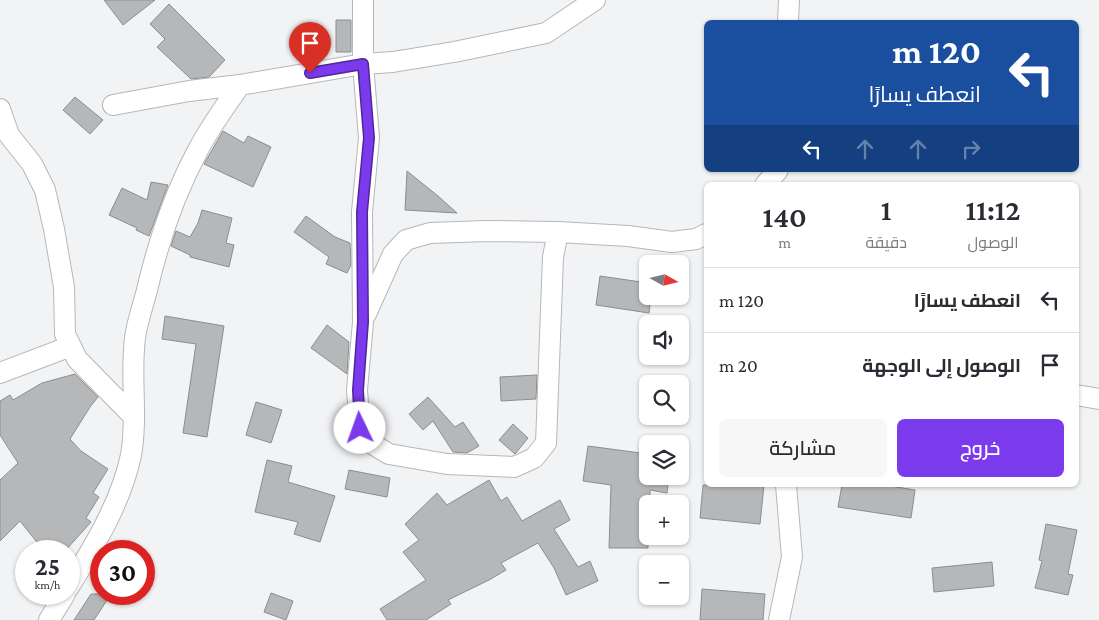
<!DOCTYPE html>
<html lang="ar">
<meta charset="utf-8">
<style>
body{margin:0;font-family:"Crimson Pro",Cairo,serif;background:#f7f7f7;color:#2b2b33;direction:rtl;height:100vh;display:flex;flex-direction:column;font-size:19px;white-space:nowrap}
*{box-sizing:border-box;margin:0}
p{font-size:16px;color:#7c7c81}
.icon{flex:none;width:28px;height:28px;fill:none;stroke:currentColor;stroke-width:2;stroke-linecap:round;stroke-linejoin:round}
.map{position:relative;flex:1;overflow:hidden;direction:ltr}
.panel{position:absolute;left:704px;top:182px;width:375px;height:305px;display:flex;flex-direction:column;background:#fff;border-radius:8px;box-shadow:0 1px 4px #0004;direction:rtl}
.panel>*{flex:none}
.hud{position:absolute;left:704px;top:20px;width:375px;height:152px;border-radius:8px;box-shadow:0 1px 4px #0004;direction:rtl;background:#1a4fa0;color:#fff;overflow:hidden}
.needle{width:32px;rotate:98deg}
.fabs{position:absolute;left:639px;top:255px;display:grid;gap:10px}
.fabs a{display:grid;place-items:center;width:50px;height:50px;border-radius:8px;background:#fff;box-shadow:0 1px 4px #0004;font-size:25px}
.speed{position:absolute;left:15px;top:540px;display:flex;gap:10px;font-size:25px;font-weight:700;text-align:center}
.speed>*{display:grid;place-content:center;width:65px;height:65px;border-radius:50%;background:#fff;box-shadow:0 1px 4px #0004;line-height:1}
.speed small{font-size:12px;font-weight:400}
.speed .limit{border:8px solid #d22;background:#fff;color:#111}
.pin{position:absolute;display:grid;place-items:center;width:42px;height:42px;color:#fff;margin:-51px -21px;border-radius:50% 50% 50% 0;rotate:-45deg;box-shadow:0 0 5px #0007}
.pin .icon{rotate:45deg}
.me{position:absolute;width:55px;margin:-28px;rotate:357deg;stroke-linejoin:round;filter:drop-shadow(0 0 4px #0008)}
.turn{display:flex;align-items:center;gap:18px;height:105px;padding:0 15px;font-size:22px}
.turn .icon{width:65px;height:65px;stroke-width:2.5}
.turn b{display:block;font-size:35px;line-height:42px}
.lanes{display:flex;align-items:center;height:48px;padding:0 15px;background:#0003;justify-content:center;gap:25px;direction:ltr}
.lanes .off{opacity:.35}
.eta{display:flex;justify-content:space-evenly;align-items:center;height:85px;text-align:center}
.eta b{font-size:30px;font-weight:600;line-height:35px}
.action{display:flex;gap:10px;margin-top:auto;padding:10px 15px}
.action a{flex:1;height:58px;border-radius:8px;background:#7c3aed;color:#fff;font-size:20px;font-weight:600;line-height:58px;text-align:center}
.action a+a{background:#f7f7f7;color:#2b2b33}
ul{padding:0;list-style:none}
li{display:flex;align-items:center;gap:15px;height:65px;padding:0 15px;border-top:1px solid #e1e1e2}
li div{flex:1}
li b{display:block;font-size:19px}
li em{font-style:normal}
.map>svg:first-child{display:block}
</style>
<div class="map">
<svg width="1099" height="620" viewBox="0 0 1099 620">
<rect width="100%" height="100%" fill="#f2f3f5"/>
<!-- building -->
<path fill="#b6b7b9" stroke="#8c8d8f" d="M104,0h51l-32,25z
M169,4l56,56 -16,17 -18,2 -34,-32 8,-8 -15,-15z
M336,20h15v32h-15z
M75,97l28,23 -13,14 -27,-24z
M223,131l21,12 4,-7 23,11 -18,40 -49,-23z
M407,171l31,25 19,17 -52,-3z
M151,182l17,3 -19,51 -13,-6 1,-2 -28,-13 13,-27 25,12z
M202,210l30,8 -6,25 8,2 -5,22 -39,-10v-2l-19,-9 5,-15 14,6 8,-14z
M306,216l29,21 15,6 1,22 -4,8 -21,-9 3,-7 -35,-25z
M600,276l48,7v13h3l-2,17 -53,-8z
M165,316l59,10 -17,111 -24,-4 13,-89 -34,-5z
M327,325l22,17 -2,32 -36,-26z
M75,374l23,23 -8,10 -20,32 11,12 27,18 -15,24 6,4 -13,21 5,4 -26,29h-21l-24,-30 -20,20v-61l18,-17 -18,-28v-34l10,-6 3,5 29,-17z
M537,375l-1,24 -35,2 -1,-24z
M428,397l27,30 8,-5 16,24 -12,7 -14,-1 -20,-31 -10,9 -14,-16z
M256,402l26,8 -11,33 -25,-8z
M513,424l15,14 -13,16 -16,-14z
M588,446l60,8v22h21l-2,17 -17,-3v14h-2v44h-39l2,-63 -28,-4z
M267,460l25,6 -4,16 47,14 -15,46 -26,-8 4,-12 -43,-10z
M349,470l41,8 -3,19 -42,-8z
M489,480l12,21 6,-4 15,24 38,-21 10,20 -16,9 24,38 12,-6 8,20 -32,14 -12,-27 -16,-25 -37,20 5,7 -17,10 -41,20 3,4 -25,16h-39l-7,-11 46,-29 -23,-28 16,-12 -14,-16 32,-31 10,12z
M703,485h61l-4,39 -60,-6z
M842,485h42l31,5 -4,28 -73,-11z
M1046,524l31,6 -9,44 5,1 -5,20 -33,-7 7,-27 -3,-1z
M992,562l2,24 -60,6 -2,-24z
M702,589l63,5 -2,26h-63z
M271,593l22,8 -7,19 -22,-8z
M91,594h20l-17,26h-20z"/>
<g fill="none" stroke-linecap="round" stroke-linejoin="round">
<!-- minor casing -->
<g stroke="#b6b7b9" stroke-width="22">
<path id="minor" d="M363,0v64l6,74 -7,74 1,110 -6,68 3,38 9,14 20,12 58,10 67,3 20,-9 12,-15 7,-186 5,-25 70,4 44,6 24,-3 10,-5
M788,22l1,-22
M113,105l76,-14 51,-6 123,-21 30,-2 61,-10 92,-19 49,-33
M0,109l9,26 23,29 13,26 9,39 10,58 1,47 12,25 57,58
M765,185l13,-15
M366,314l27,-60 13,-14 24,-7 56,-2 72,1
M0,373l71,-27
M1076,395l23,4
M69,587c25,-41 52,-84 62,-132 7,-39 -1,-79 4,-117 2,-16 8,-32 12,-48 11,-47 27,-95 50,-138 12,-24 28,-45 43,-67
M49,620l16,-26
M779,620l13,-63 -6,-72"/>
</g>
<!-- minor -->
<use href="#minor" stroke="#fff" stroke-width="20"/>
</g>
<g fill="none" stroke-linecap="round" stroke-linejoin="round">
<!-- route casing -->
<g stroke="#51269a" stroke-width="12">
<path id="route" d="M310,73l53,-9 6,74 -7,74 1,110 -5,68 2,38"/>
</g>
<!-- route -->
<use href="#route" stroke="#7c3aed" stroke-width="9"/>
</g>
</svg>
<div class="fabs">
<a><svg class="needle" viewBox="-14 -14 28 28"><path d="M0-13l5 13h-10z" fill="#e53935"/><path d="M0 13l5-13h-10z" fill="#7c7c81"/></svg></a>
<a><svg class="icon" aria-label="sound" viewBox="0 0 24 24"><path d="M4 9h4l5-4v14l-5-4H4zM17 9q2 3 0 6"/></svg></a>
<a><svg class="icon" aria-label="search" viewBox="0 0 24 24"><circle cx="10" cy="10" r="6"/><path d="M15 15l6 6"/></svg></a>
<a><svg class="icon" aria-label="layers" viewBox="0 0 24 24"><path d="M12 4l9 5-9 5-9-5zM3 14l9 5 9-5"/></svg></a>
<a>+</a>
<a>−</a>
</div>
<div class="speed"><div>25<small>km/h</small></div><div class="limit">30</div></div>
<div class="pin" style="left:310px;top:73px;background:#d93025"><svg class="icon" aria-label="arrive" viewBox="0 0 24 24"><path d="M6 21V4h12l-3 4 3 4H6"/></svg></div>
<svg class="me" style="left:360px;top:428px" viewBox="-20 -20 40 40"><circle r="19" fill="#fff"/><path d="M0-13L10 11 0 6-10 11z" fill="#7c3aed"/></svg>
<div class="hud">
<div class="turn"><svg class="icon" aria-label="left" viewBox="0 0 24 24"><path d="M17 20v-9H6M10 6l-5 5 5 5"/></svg><div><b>120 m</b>انعطف يسارًا</div></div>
<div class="lanes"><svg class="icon" aria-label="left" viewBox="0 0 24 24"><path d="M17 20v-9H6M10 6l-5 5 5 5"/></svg><svg class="icon off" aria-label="ahead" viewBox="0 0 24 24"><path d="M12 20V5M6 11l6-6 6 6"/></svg><svg class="icon off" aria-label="ahead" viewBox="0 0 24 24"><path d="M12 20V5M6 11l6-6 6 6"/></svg><svg class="icon off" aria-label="right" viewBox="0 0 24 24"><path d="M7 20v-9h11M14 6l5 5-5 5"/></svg></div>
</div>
<section class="panel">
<div class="eta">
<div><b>11:12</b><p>الوصول</p></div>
<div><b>1</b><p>دقيقة</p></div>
<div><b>140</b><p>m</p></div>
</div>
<ul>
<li><svg class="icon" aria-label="left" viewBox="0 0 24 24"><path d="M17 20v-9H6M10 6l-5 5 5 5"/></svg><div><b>انعطف يسارًا</b></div><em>120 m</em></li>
<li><svg class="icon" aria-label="arrive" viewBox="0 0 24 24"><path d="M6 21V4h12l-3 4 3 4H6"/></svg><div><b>الوصول إلى الوجهة</b></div><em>20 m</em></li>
</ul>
<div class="action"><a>خروج</a><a>مشاركة</a></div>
</section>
</div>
